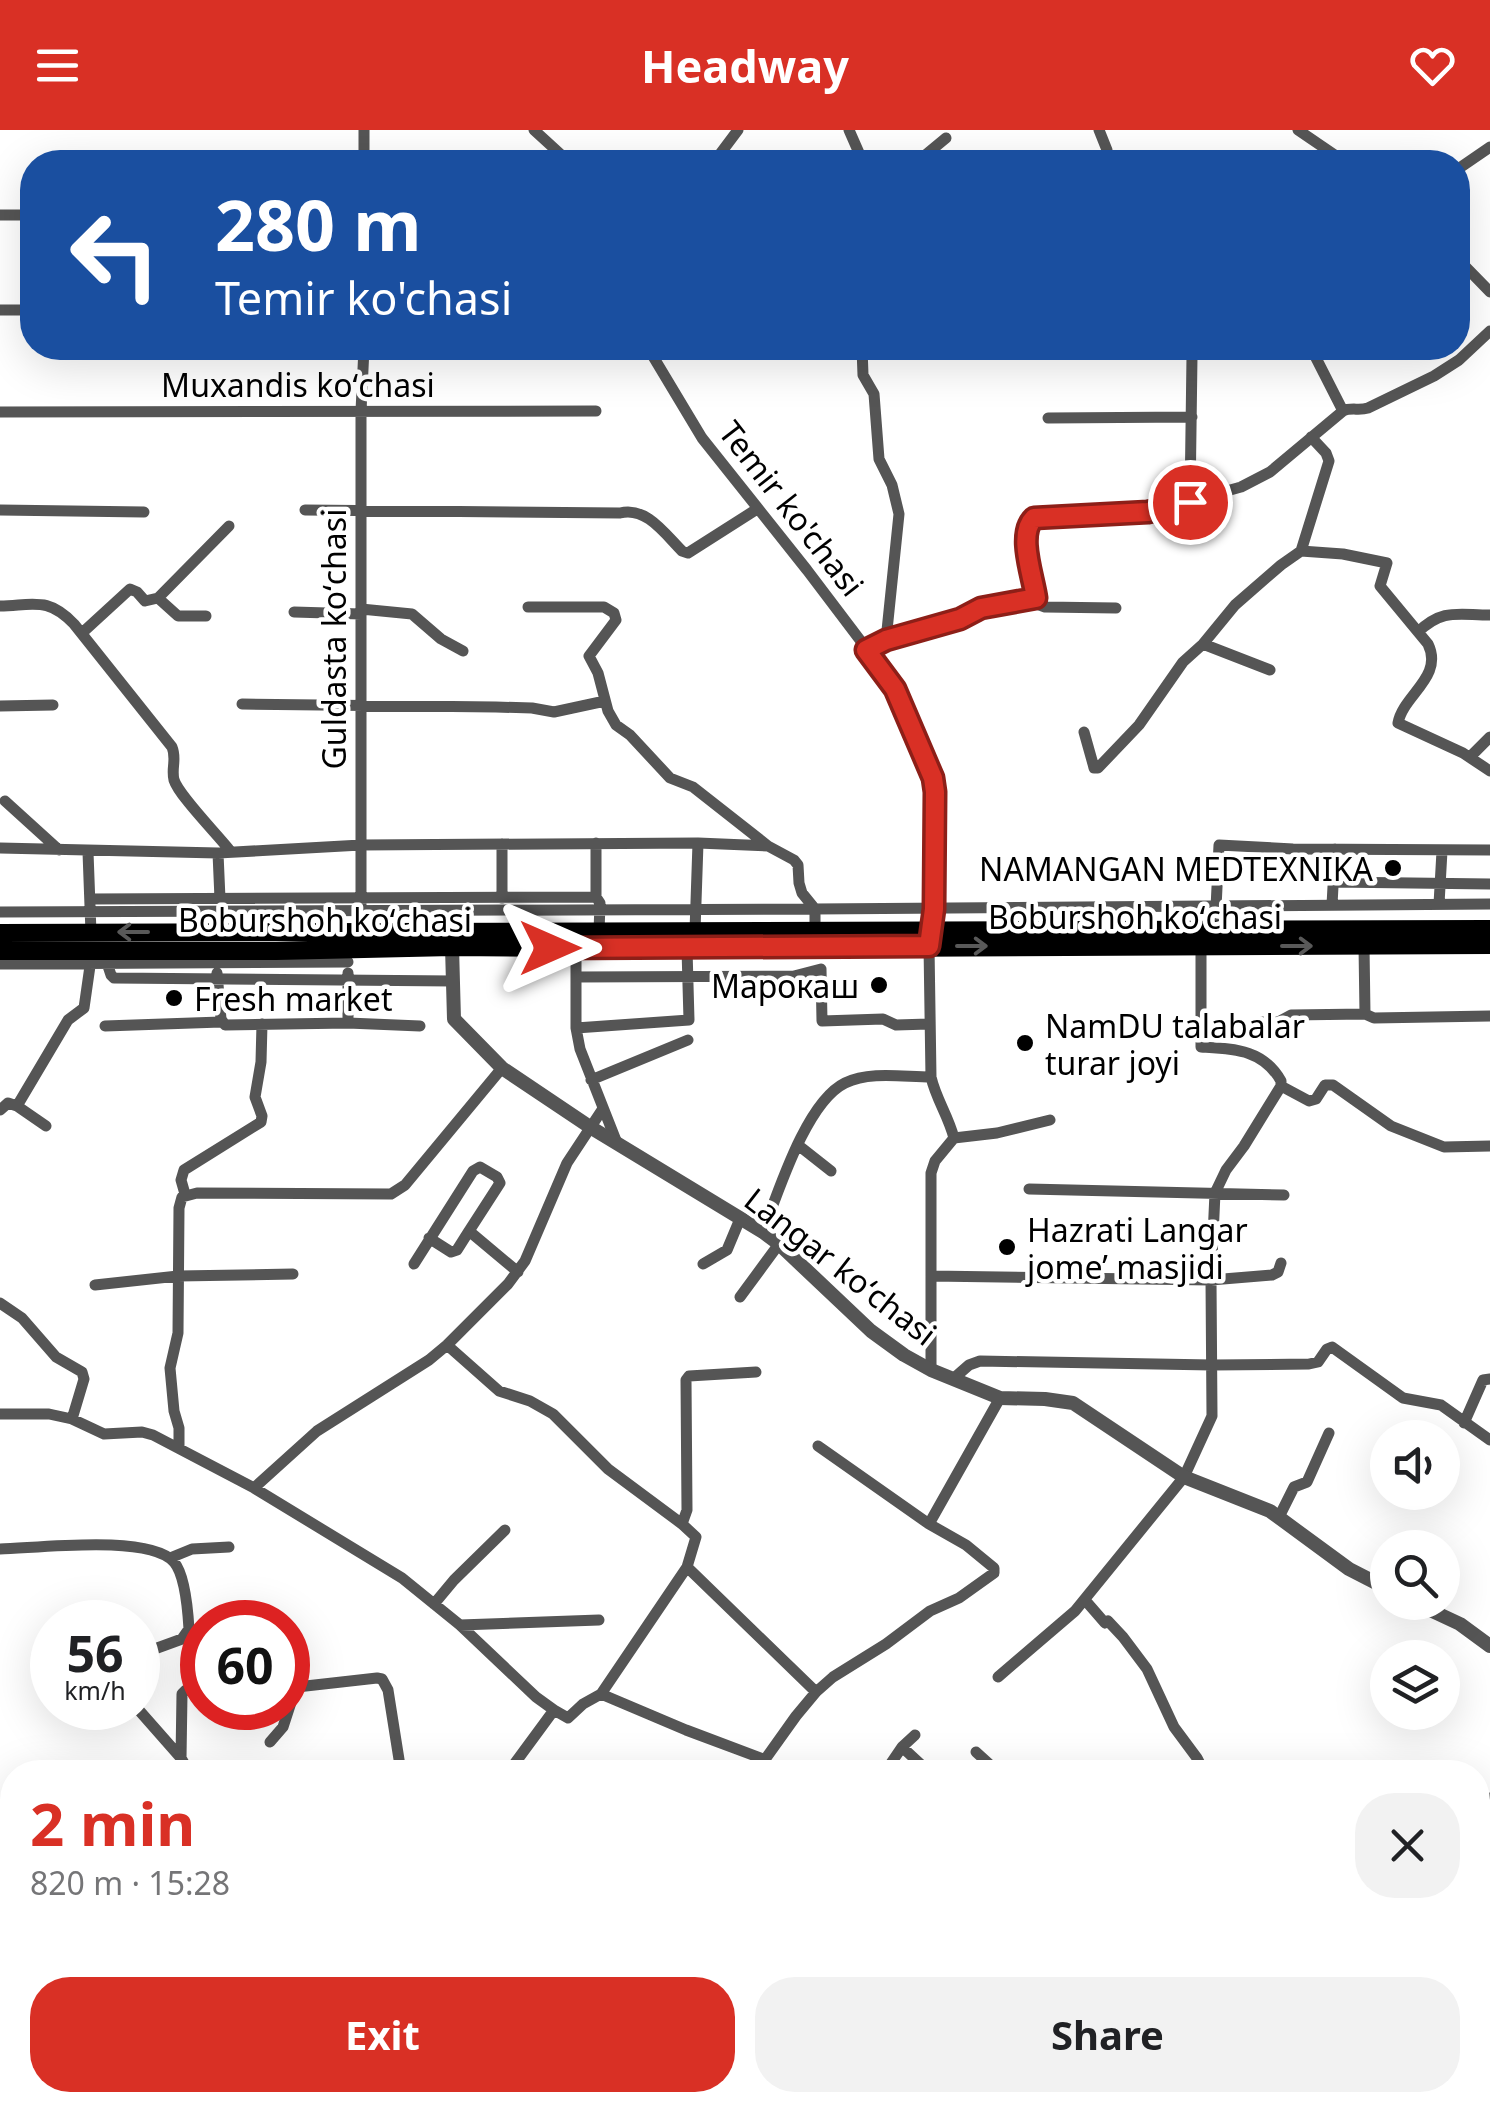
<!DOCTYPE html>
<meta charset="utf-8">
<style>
body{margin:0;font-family:"Noto Sans",sans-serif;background:#f2f2f2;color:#202124;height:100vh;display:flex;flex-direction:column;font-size:38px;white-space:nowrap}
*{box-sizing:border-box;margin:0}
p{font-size:32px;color:#757577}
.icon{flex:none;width:55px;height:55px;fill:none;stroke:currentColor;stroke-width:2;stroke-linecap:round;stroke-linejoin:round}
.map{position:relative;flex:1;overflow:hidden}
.sheet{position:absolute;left:0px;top:1630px;width:1490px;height:352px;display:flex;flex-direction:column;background:#fff;border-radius:40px 40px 0 0;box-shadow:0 10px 40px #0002}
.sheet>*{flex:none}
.guide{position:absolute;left:20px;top:20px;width:1450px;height:210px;border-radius:40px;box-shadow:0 10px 40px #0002;background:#1a4fa0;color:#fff;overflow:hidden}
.fabs{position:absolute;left:1370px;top:1290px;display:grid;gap:20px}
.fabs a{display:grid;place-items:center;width:90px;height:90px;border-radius:50%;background:#fff;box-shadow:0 10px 40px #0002;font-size:50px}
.speed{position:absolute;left:30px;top:1470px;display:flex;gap:20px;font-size:50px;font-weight:700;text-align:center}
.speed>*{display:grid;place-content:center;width:130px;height:130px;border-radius:50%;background:#fff;box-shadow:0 10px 40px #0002;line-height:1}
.speed small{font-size:25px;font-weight:400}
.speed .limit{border:15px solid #d22;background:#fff;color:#111}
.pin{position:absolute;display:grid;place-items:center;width:85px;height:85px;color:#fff;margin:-42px;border:5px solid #fff;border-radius:50%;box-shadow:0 2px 10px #0007}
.me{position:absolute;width:110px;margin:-55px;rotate:90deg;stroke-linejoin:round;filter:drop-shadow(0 0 8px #0008)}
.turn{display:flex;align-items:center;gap:35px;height:210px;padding:0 30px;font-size:45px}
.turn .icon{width:130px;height:130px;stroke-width:2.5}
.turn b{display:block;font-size:70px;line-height:85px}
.round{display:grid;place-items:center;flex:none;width:105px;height:105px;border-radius:40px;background:#f2f2f2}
.summary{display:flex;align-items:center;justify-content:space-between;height:170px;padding:0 30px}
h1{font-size:60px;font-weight:700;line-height:75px;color:#d93025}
.action{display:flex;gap:20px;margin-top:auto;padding:20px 30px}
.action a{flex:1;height:115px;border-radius:40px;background:#d93025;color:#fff;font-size:40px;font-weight:700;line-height:115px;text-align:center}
.action a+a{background:#f2f2f2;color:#202124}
header{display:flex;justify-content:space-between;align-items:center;height:130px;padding:0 30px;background:#d93025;color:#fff;font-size:45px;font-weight:700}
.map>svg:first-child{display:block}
</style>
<header><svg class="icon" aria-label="menu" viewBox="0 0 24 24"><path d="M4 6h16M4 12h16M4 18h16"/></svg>Headway<svg class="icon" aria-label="heart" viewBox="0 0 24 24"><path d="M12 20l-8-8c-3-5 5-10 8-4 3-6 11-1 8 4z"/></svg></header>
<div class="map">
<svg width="1490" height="1981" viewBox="0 0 1490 1981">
<rect width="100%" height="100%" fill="#fff"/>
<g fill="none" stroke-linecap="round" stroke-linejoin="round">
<!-- minor -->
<path stroke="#555" stroke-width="11" d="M364,0v32
M534,0l35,32
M849,0l14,32
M1298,0l47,32
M1188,26l5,6
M714,32l24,-32
M917,32l29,-24
M1093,32l13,-8 1,-4 -8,-20
M1458,39l32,-22
M0,85h32
M1458,129l32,33
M0,180h32
M648,218l54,90 105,132 78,103 10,16 38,89 2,14 -1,117 -5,37 2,131c5,22 17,38 23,61l-19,23 -4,12v197
M862,218l1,27 11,19 5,65 13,26 7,29 -13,126
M1313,218l2,8 28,55
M0,282l596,-1
M1048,288l144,-1
M1311,307l15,16 3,8 -28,90 42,3 44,9 -7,23 48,58c16,33 -25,51 -30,79l65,30 27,18
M1190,372l2,-146
M0,380l144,2
M305,380l315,3c26,-7 45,21 62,38l6,2 69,-44
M158,468l71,-72
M158,468l20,18h28
M1036,469c-3,-23 -19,-65 -2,-81l114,-5 93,-26 29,-15 73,-61c8,-4 16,0 25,-3l66,-32 25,-16 31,-29
M0,476c35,-1 48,-9 74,18l98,123c5,12 -1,21 2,33 5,16 45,56 57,72
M528,477h76l10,6 2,7 -27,36 9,17 10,38 8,14 14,10 40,43 23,9 75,59 26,14 4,5 1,18 3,10 13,16 675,-5
M361,479l51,5 29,25 22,12
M294,482l67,2
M1418,502c25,-24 40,-17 72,-17
M82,503l48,-44 7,3 8,9 13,-3
M1203,514l67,26
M866,520l20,-10 74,-21 34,-14 42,-6 1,5 8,3 71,1
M242,574l254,3 36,1 22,4 51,-11
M0,576l53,-1
M1084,602l9,32 1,4h4l41,-43 44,-63 20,-18 32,-39 46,-40 20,-14
M1470,627l20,-20
M5,671l54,49
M596,713v54
M0,718l218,5 143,-8 337,-2 70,3
M88,722l3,81
M218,723l2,46
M1333,752l157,2
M502,768v-54
M90,769l506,-2 4,6 -1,29
M1439,774l3,-53
M1332,775l3,-56
M0,782l815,-3v21
M1215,799l4,-84 74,4 197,1
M361,801v-520l3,-63
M695,801l3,-88
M1364,816l1,68
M576,818v80l4,21 37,94
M107,833l4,12 3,3 339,3
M0,834l348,-2
M217,843l4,46 4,6 123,-2v-50
M576,847l218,-1 27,-7 1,52 61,-2 13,6 33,-1
M1255,892h23l13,-7 74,-1 9,4 116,-2
M348,893l72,3
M105,896l116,-4
M576,898l113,-8 -2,-71
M591,950l97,-40
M1281,956l28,15 7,-2 9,-14h8l58,41 53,21 46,-1
M17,976l29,20
M0,980l8,-7 9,3 51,-86 16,-12 7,-49
M954,1008l43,-5 53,-13
M798,1015l33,26
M1029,1059l255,6
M185,1064l-4,-14 3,-10 77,-48 1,-6 -7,-19 6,-35 1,-38
M763,1102c15,-39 43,-130 82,-149 25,-12 58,-6 86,-6
M429,1108l22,14 6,-2 12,-19
M414,1134l59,-93 7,-4 17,10 3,6 -31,48 49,41
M703,1134l24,-14 13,-31
M931,1146l280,4 61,-5 6,-3 3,-9
M95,1155l83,-9 115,-2
M740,1167l39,-53
M0,1173l22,15 34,39 26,15 2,7 -12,40
M447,1215l52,46 31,10 23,13 55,55 74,55 14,13 -9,30 -86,127 -18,10 -15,14 -14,-8
M953,1249l16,-14 11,-4 232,4 97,-1 9,-2 9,-13 5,-2 71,51 38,7 49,35
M0,1284h49l23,5 32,15 38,-2 11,3 101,53 148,90 58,47 76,72 18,13 -39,53 -2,9
M1464,1293l19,-43 7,-1
M818,1316l111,78
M179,1318v-20l-5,-17 -4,-43 8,-35 1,-125 3,-11 15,-4 194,1 14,-9 97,-117
M254,1358l63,-57 112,-71 18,-15 61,-61 17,-23 42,-98 35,-53
M1279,1387l15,-30 13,-5 22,-49
M682,1394l5,-14 -1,-130 3,-4 67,-4
M0,1419c38,-1 149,-15 174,13 11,13 14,50 15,67l-7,10 -44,16
M170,1428l22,-9 37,-2
M687,1437l129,125
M1085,1470l20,23 3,-2 15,16 24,32 27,58 23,31 7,14
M434,1474l20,-24 51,-50
M460,1495l139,-5
M998,1547l77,-66 109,-134 28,-61 -1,-136 4,-87 11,-23 18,-24 37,-60v-5c-18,-32 -47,-32 -80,-34v-102
M288,1558l89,-10 5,1 6,11 13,82
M601,1564l85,36 80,30
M137,1578l44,50
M270,1612l13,-15 13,-40
M902,1617l13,-12
M976,1622l22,20
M189,1642l-8,-14 1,-64 4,-4 16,-1
M756,1642l40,-56 20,-24 17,-15 53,-33 44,-33 29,-13 35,-25v-5l-28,-23 -37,-21 71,-126
M885,1642l17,-25 27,25
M1478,1678l12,-10
M1478,1889l12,18
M0,1890l12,-17
M357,1970l18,11
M545,1970l12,11
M0,1972h6
M124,1981l9,-11
M417,1981l5,-11
M770,1981l7,-11
M908,1981l5,-11
M1044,1981l1,-3
M1224,1981l1,-11
M1329,1981l4,-11"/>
<!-- tertiary -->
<path stroke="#555" stroke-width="14" d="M452,817l2,72 48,49 88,59 173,105 16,12 92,87 33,24 27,15 69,28 45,1 28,4 111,74 86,34 79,58 39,20
M1413,1472l47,22 30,22
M0,1691h12
M1478,1881l12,-7"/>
<!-- primary -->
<path stroke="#000" stroke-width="18" d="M0,803l1490,-4
M0,821h276l176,-4 223,2 815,-4"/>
</g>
<!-- one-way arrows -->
<defs><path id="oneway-shaft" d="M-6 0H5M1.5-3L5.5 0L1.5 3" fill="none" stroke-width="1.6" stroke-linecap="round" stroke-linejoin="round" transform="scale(2.5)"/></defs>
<g stroke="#595959">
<use href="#oneway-shaft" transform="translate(133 802) rotate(180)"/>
<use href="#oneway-shaft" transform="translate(972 816)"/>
<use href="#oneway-shaft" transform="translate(1297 816)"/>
</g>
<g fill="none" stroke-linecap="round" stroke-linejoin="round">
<!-- route casing -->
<g stroke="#8d1f18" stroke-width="25">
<path id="route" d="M550,818l379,-2 5,-37 1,-117 -2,-14 -38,-89 -29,-39 20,-10 74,-21 21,-11 55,-10c-3,-22 -19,-64 -2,-80l114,-6 42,-10"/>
</g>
<!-- route -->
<use href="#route" stroke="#d93025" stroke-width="18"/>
</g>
<!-- markers -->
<g fill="#000" stroke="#fff" stroke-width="4">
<circle cx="1393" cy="738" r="10"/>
<circle cx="879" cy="855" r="10"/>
<circle cx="174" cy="868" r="10"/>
<circle cx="1025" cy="913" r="10"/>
<circle cx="1007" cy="1117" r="10"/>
</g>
<g text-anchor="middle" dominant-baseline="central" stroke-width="9" stroke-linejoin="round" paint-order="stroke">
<!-- street labels -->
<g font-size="32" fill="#000" stroke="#fff">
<text x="298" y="254">Muxandis koʻchasi</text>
<text transform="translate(792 378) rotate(52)">Temir ko'chasi</text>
<text transform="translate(333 509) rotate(-90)">Guldasta koʻchasi</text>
<text x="1135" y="786">Boburshoh koʻchasi</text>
<text x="325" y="789">Boburshoh koʻchasi</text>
<text transform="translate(841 1136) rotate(38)">Langar koʻchasi</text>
</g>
<!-- poi labels -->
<g font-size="32" fill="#000" stroke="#fff" text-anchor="start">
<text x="1373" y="738" text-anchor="end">NAMANGAN MEDTEXNIKA</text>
<text x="859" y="855" text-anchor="end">Марокаш</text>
<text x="194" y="868">Fresh market</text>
<text x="1045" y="895">NamDU talabalar<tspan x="1045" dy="37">turar joyi</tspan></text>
<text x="1027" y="1099">Hazrati Langar<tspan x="1027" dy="37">jome’ masjidi</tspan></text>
</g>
</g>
</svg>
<div class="fabs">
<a><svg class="icon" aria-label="sound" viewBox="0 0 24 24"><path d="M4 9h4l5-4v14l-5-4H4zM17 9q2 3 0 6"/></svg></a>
<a><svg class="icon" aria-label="search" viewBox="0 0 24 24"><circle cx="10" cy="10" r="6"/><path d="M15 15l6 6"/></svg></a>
<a><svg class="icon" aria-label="layers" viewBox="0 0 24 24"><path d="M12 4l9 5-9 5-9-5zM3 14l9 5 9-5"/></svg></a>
</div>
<div class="speed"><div>56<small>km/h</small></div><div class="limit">60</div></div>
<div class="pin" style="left:1190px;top:372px;background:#d93025"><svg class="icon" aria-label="arrive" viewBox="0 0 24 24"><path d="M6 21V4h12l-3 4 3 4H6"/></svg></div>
<svg class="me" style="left:550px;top:818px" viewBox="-20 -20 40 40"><path d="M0-17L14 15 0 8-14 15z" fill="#d93025" stroke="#fff" stroke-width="4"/></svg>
<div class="guide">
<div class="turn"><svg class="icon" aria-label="left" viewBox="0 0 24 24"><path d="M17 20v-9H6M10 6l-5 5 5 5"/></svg><div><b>280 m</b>Temir ko'chasi</div></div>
</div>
<section class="sheet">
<div class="summary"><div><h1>2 min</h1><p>820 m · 15:28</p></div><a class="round"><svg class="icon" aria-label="close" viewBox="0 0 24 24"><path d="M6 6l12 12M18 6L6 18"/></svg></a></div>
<div class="action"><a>Exit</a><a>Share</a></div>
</section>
</div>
